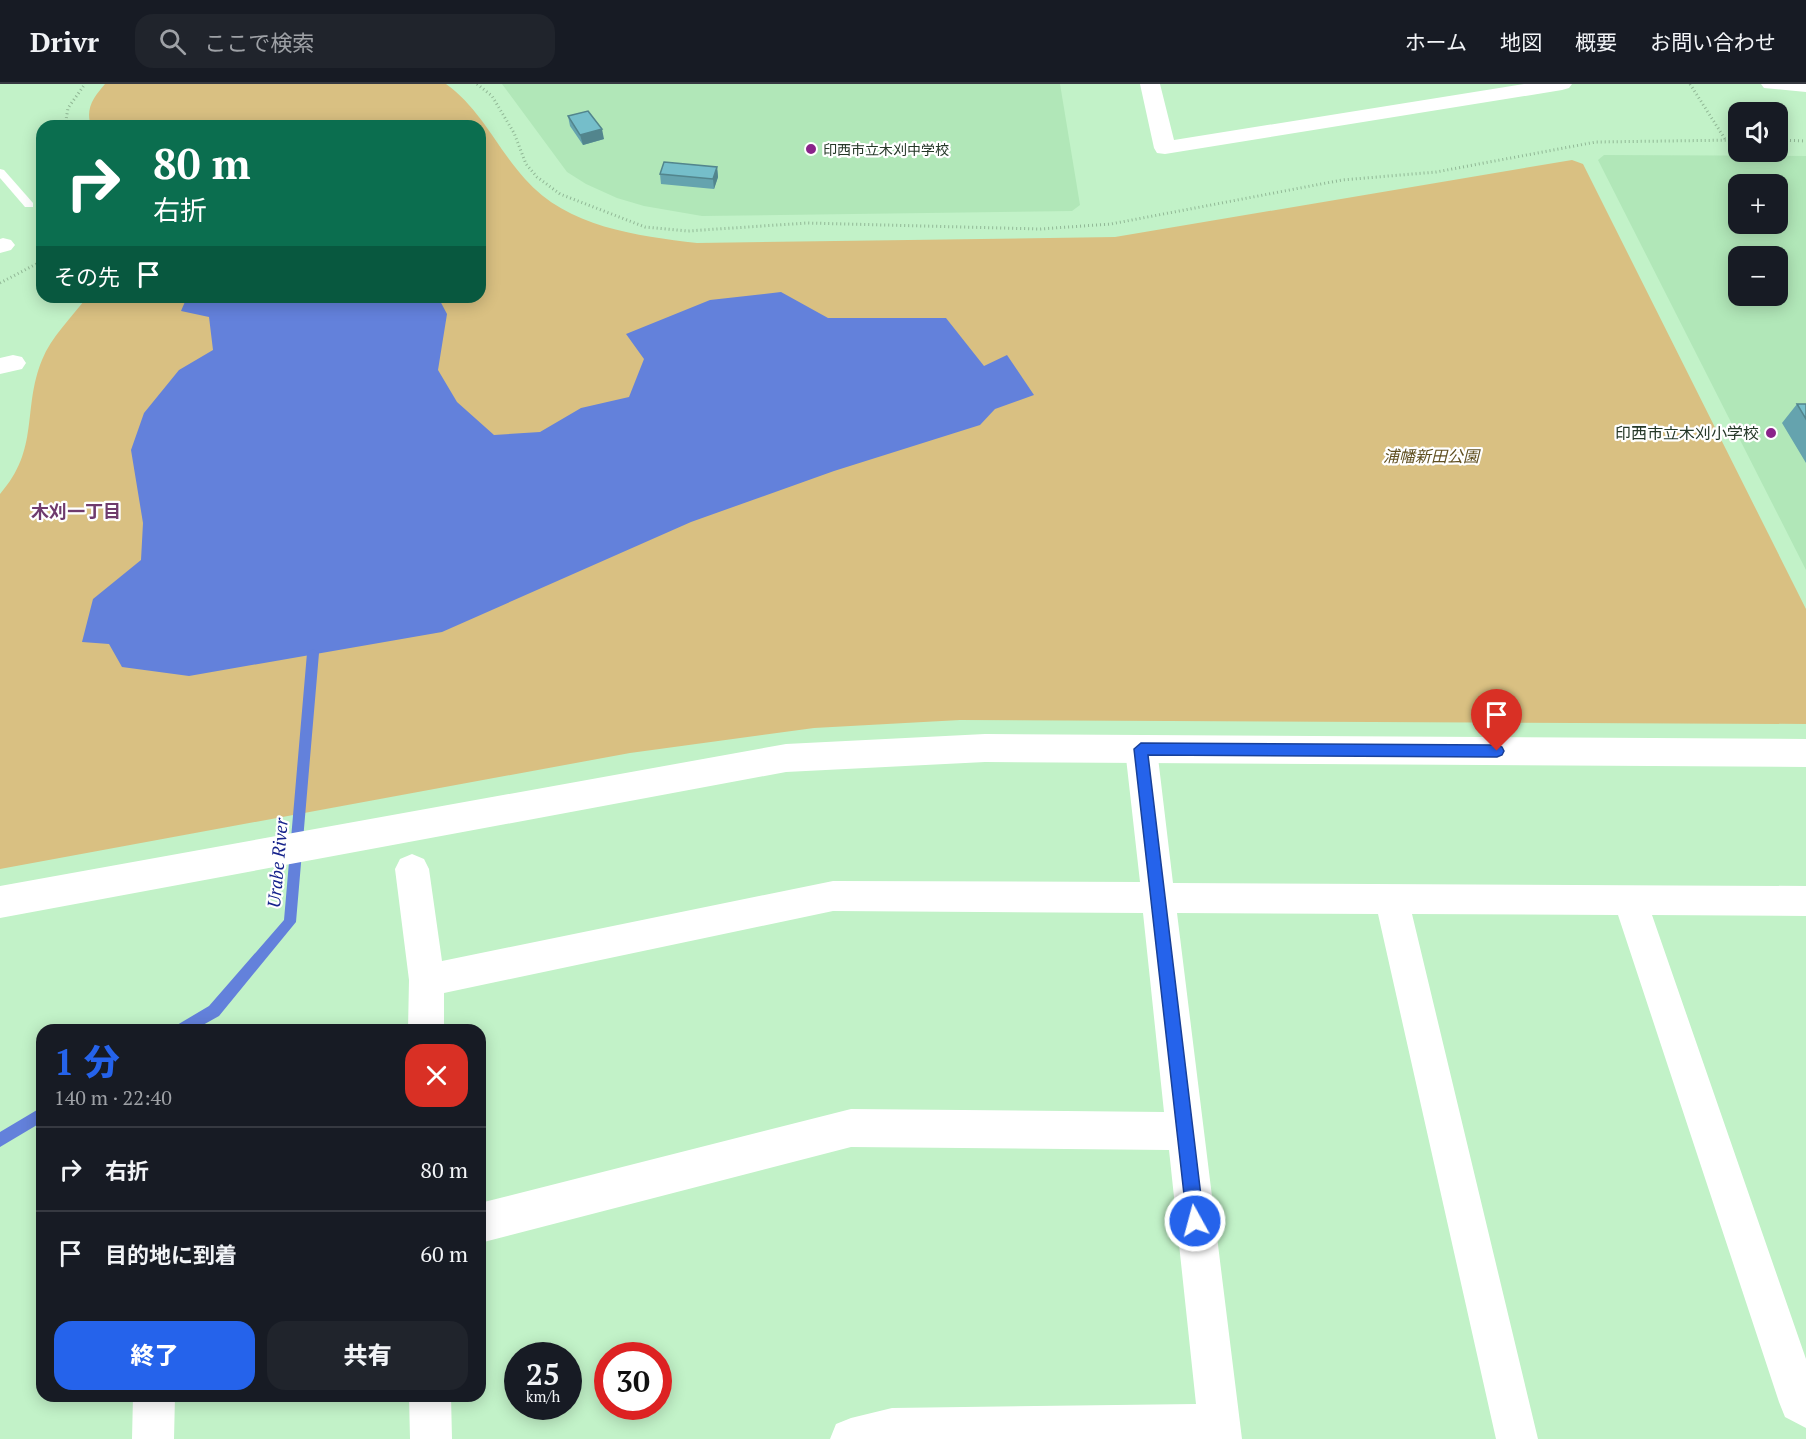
<!DOCTYPE html>
<html lang="ja">
<meta charset="utf-8">
<style>
body{margin:0;font-family:"PT Serif","Noto Sans JP",serif;background:#20242c;color:#f1f3f6;height:100vh;display:flex;flex-direction:column;font-size:22px;white-space:nowrap}
*{box-sizing:border-box;margin:0}
p{font-size:20px;color:#9ea1a6}
.icon{flex:none;width:33px;height:33px;fill:none;stroke:currentColor;stroke-width:2;stroke-linecap:round;stroke-linejoin:round}
.map{position:relative;flex:1;overflow:hidden}
.details{position:absolute;left:36px;top:940px;width:450px;height:378px;display:flex;flex-direction:column;background:#171b24;border-radius:18px;box-shadow:0 3px 15px #0003}
.details>*{flex:none}
.top-card{position:absolute;left:36px;top:36px;width:450px;height:183px;border-radius:18px;box-shadow:0 3px 15px #0003;background:#0b6e4f;color:#fff;overflow:hidden}
.fabs{position:absolute;left:1728px;top:18px;display:grid;gap:12px}
.fabs a{display:grid;place-items:center;width:60px;height:60px;border-radius:12px;background:#171b24;box-shadow:0 3px 15px #0003;font-size:30px}
.speed{position:absolute;left:504px;top:1258px;display:flex;gap:12px;font-size:30px;font-weight:700;text-align:center}
.speed>*{display:grid;place-content:center;width:78px;height:78px;border-radius:50%;background:#171b24;box-shadow:0 3px 15px #0003;line-height:1}
.speed small{font-size:15px;font-weight:400}
.speed .limit{border:9px solid #d22;background:#fff;color:#111}
.pin{position:absolute;display:grid;place-items:center;width:51px;height:51px;color:#fff;margin:-62px -26px;border-radius:50% 50% 50% 0;rotate:-45deg;box-shadow:0 0 6px #0007}
.pin .icon{rotate:45deg}
.me{position:absolute;width:66px;margin:-33px;rotate:353deg;stroke-linejoin:round;filter:drop-shadow(0 0 4px #0008)}
.turn{display:flex;align-items:center;gap:21px;height:126px;padding:0 18px;font-size:27px}
.turn .icon{width:78px;height:78px;stroke-width:2.5}
.turn b{display:block;font-size:42px;line-height:51px}
.then{display:flex;align-items:center;height:57px;padding:0 18px;background:#0003;gap:12px;font-size:22px}
.round{display:grid;place-items:center;flex:none;width:63px;height:63px;border-radius:18px;background:#20242c}
.summary{display:flex;align-items:center;justify-content:space-between;height:102px;padding:0 18px}
h1{font-size:36px;font-weight:800;line-height:45px;color:#2563eb}
.action{display:flex;gap:12px;margin-top:auto;padding:12px 18px}
.action a{flex:1;height:69px;border-radius:18px;background:#2563eb;color:#fff;font-size:24px;font-weight:800;line-height:69px;text-align:center}
.action a+a{background:#20242c;color:#f1f3f6}
ul{padding:0;list-style:none}
li{display:flex;align-items:center;gap:18px;height:84px;padding:0 18px;border-top:2px solid #363941}
li div{flex:1}
li b{display:block;font-size:22px}
li em{font-style:normal}
header{display:flex;align-items:center;gap:36px;box-sizing:border-box;height:84px;padding:0 30px;background:#171b24;border-bottom:2px solid #363941}
header strong{font-size:28px}
nav{display:flex;gap:33px;margin-inline-start:auto;font-size:21px}
.search{width:420px;height:54px;background:#20242c;display:flex;align-items:center;gap:15px;box-sizing:border-box;padding:0 21px;border-radius:18px;color:#9ea1a6;font-size:22px}
.map>svg:first-child{display:block}
</style>
<header>
<strong>Drivr</strong>
<div class="search"><svg class="icon" aria-label="search" viewBox="0 0 24 24"><circle cx="10" cy="10" r="6"/><path d="M15 15l6 6"/></svg>ここで検索</div>
<nav><a>ホーム</a><a>地図</a><a>概要</a><a>お問い合わせ</a></nav>
</header>
<div class="map">
<svg width="1806" height="1355" viewBox="0 0 1806 1355">
<rect width="100%" height="100%" fill="#c2f2c8"/>
<!-- built -->
<path fill="#b1e7b8" fill-rule="evenodd" d="M502,0h558l20,121 -8,6 -370,5 -58,-10 -27,-8 -31,-14 -19,-12z
M1604,71l202,1v414l-208,-410zM1738,100h40v40h-40zM1738,172h40v40h-40z"/>
<!-- green -->
<path fill="#d9c082" d="M105,0h341c34,24 51,64 79,95 42,48 112,57 172,64l418,-6 457,-77 11,4 223,445v115l-846,-4 -146,8 -184,25 -630,116v-375c40,-45 22,-85 42,-134 9,-23 30,-43 45,-63h393v-171h-389c-6,-18 3,-29 14,-42z"/>
<!-- water -->
<path fill="#6381db" d="M781,208l47,26h118l38,48 23,-11 27,40 -39,14 -15,16 -146,46 -143,51 -249,110 -253,44 -67,-9 -13,-23 -27,-2 11,-43 48,-39 2,-37 -12,-73 13,-37 35,-43 34,-20 -4,-33 -28,-6 6,-14h251l9,17 -9,56 19,32 37,33 46,-3 41,-24 48,-11 15,-38 -18,-25 84,-34z"/>
<g fill="none" stroke-linecap="round" stroke-linejoin="round">
<!-- stream -->
<path fill="#6381db" fill-rule="evenodd" d="M313,565l6,4 -23,269 -77,94 -25,14h-19l2,-5 32,-19 75,-86 23,-267z
M42,1023v15l-42,25v-15z"/>
<!-- path -->
<path stroke="#91b896" stroke-width="3" stroke-dasharray="1 3" stroke-linecap="butt" d="M477,0l15,12 22,37 12,31 11,13 23,17 85,33 43,4 119,-8 233,6 71,-5 231,-44 94,-8 160,-30 142,-2
M1690,0l35,55
M65,42l3,-18 17,-24
M1778,56l28,1
M0,199l42,-22"/>
<!-- service -->
<path fill="#fff" fill-rule="evenodd" d="M0,85l4,1 29,33v4h-8l-25,-29z"/>
<!-- minor -->
<path fill="#fff" fill-rule="evenodd" d="M1140,0h20l14,56 350,-56h48l-3,4 -7,2 -397,64 -8,-1 -3,-5z
M1761,0h45v8l-42,-4z
M3,154l8,2 4,5 -4,5 -11,3v-14z
M13,271l9,2 4,6 -4,6 -22,5v-16z
M1141,652l11,4 5,9 16,134 633,3v30l-154,-1 154,444v69l-21,-11 -6,-15 -161,-487 -206,-1 126,525h-42l-118,-525 -201,-1 65,526h-412l6,-15 15,-6 41,-10 304,-4 -27,-254 -318,-3 -371,96v-40l371,-94 313,3 -21,-199 -310,-2 -389,82v37h-36l1,-50 -14,-111 5,-10 12,-5 12,5 5,10 13,92 391,-80 307,1 -15,-133 5,-9z
M133,1312h42l-1,43h-42z
M409,1312h42l1,43h-42z"/>
<!-- tertiary -->
<path fill="#fff" fill-rule="evenodd" d="M985,650l821,5v28l-821,-5 -199,10 -786,146v-32l786,-142z"/>
</g>
<!-- wall -->
<path fill="#65a3ae" d="M568,32l36,23 -21,6 -13,-19z
M717,83l1,10 -4,12 -53,-5 -1,-10z
M1797,320h9v59l-24,-40z"/>
<!-- shaded-wall -->
<path fill="#52858d" d="M602,45l2,10 -21,6 -3,-10z
M717,83l1,10 -4,12 -1,-10z"/>
<!-- building -->
<path fill="#75beca" stroke="#52858d" stroke-width="1.5" d="M588,27l14,18 -22,6 -12,-19z
M664,78l53,5 -4,12 -53,-5z
M1797,320h9v15z"/>
<!-- route -->
<path fill="#2563eb" stroke="#184099" stroke-width="1.5" d="M1141,659l356,2 5,2 2,4 -2,4 -5,2 -349,-2 56,466 -3,6 -6,3 -6,-3 -2,-6 -53,-472z"/>
<!-- markers -->
<g fill="#8a238a" stroke="#fff" stroke-width="2">
<circle cx="811" cy="65" r="6"/>
<circle cx="1771" cy="349" r="6"/>
</g>
<g text-anchor="middle" dominant-baseline="central" stroke-width="4.5" stroke-linejoin="round" paint-order="stroke">
<!-- far-poi labels -->
<g font-size="14" fill="#253828" stroke="#fff" text-anchor="start">
<text x="823" y="65">印西市立木刈中学校</text>
</g>
<!-- poi labels -->
<g font-size="16" fill="#253828" stroke="#fff" text-anchor="end">
<text x="1759" y="349">印西市立木刈小学校</text>
</g>
<!-- park labels -->
<g font-size="16" font-style="italic" fill="#604f20" stroke="#fff">
<text x="1431" y="372">浦幡新田公園</text>
</g>
<!-- neighbourhood labels -->
<g font-size="18" font-weight="bold" fill="#6f3b6d" stroke="#fff">
<text x="76" y="427">木刈一丁目</text>
</g>
<!-- water labels -->
<g font-size="18" font-style="italic" fill="#15228b" stroke="#fff">
<text transform="translate(277 779) rotate(-85)">Urabe River</text>
</g>
</g>
</svg>
<div class="fabs">
<a><svg class="icon" aria-label="sound" viewBox="0 0 24 24"><path d="M4 9h4l5-4v14l-5-4H4zM17 9q2 3 0 6"/></svg></a>
<a>+</a>
<a>−</a>
</div>
<div class="speed"><div>25<small>km/h</small></div><div class="limit">30</div></div>
<div class="pin" style="left:1497px;top:667px;background:#d93025"><svg class="icon" aria-label="arrive" viewBox="0 0 24 24"><path d="M6 21V4h12l-3 4 3 4H6"/></svg></div>
<svg class="me" style="left:1195px;top:1137px" viewBox="-20 -20 40 40"><circle r="17" fill="#2563eb" stroke="#fff" stroke-width="3"/><path d="M0-11L8 9 0 5-8 9z" fill="#fff"/></svg>
<div class="top-card">
<div class="turn"><svg class="icon" aria-label="right" viewBox="0 0 24 24"><path d="M7 20v-9h11M14 6l5 5-5 5"/></svg><div><b>80 m</b>右折</div></div>
<div class="then">その先<svg class="icon" aria-label="arrive" viewBox="0 0 24 24"><path d="M6 21V4h12l-3 4 3 4H6"/></svg></div>
</div>
<section class="details">
<div class="summary"><div><h1>1 分</h1><p>140 m · 22:40</p></div><a class="round" style="background:#d93025;color:#fff"><svg class="icon" aria-label="close" viewBox="0 0 24 24"><path d="M6 6l12 12M18 6L6 18"/></svg></a></div>
<ul>
<li><svg class="icon" aria-label="right" viewBox="0 0 24 24"><path d="M7 20v-9h11M14 6l5 5-5 5"/></svg><div><b>右折</b></div><em>80 m</em></li>
<li><svg class="icon" aria-label="arrive" viewBox="0 0 24 24"><path d="M6 21V4h12l-3 4 3 4H6"/></svg><div><b>目的地に到着</b></div><em>60 m</em></li>
</ul>
<div class="action"><a>終了</a><a>共有</a></div>
</section>
</div>
